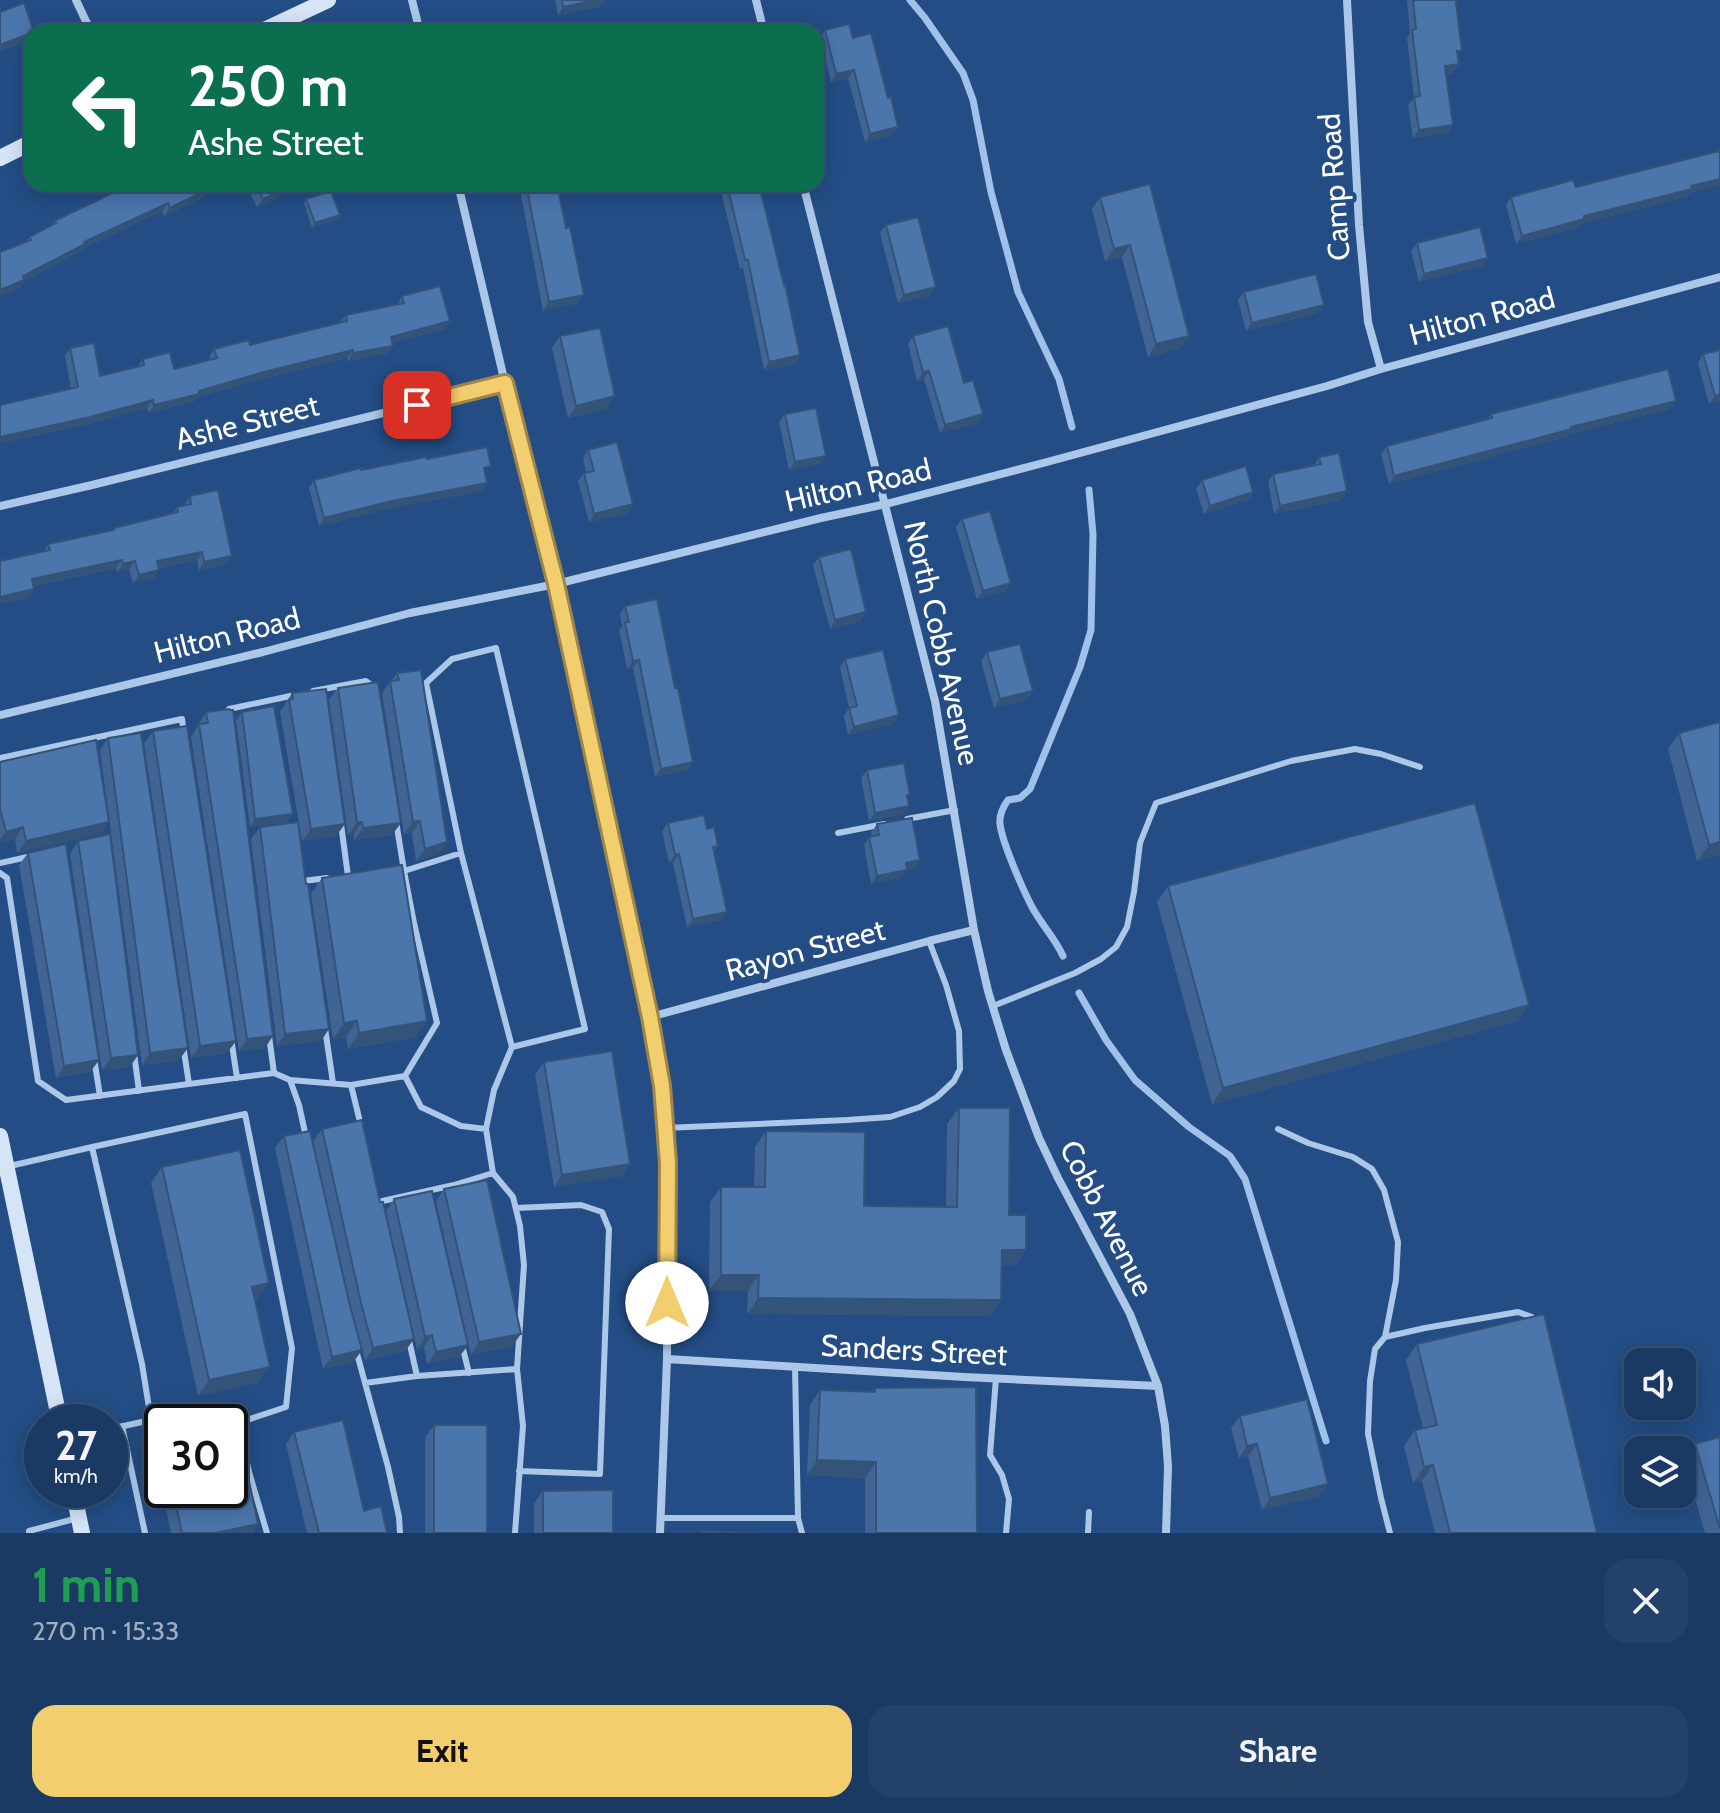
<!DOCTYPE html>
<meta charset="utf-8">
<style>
body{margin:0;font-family:Cabin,sans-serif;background:#234169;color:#f1f3f6;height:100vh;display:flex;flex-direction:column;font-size:30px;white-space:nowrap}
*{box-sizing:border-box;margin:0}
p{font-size:26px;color:#9fadbe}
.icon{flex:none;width:44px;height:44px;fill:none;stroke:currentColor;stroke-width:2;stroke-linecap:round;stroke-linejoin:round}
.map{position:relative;height:1533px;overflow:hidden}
.drawer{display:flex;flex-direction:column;background:#1a3a63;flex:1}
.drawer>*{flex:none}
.guide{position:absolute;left:24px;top:24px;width:800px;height:168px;border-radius:24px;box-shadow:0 4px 20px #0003,0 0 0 2px #385478;background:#0b6e4f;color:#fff;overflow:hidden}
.controls{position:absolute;left:1624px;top:1348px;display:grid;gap:16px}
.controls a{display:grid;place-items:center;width:72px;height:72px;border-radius:16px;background:#1a3a63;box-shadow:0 4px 20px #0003,0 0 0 2px #385478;font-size:40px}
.speed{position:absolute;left:24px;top:1404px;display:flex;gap:16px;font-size:40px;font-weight:700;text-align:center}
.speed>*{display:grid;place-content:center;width:104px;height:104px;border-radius:50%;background:#1a3a63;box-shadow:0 4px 20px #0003,0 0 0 2px #385478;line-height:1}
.speed small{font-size:20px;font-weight:400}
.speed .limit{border:4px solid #111;border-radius:12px;background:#fff;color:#111}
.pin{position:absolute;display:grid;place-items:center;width:68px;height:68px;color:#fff;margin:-34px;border-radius:16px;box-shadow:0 4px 12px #0006}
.me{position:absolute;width:88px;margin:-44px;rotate:0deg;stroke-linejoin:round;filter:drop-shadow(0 0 6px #0008)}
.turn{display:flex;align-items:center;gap:28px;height:168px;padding:0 32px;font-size:36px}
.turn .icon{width:104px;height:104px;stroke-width:2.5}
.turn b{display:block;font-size:56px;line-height:68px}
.round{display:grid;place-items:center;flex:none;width:84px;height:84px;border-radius:24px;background:#234169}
.overview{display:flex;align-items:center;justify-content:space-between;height:136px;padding:0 32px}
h1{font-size:48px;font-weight:700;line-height:60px;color:#1e9e55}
.primary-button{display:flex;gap:16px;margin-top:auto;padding:16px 32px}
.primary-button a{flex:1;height:92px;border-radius:24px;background:#f3ce6f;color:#111;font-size:32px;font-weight:700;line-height:92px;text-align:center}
.primary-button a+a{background:#234169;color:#f1f3f6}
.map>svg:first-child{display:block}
</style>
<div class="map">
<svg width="1720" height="1533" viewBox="0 0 1720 1533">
<rect width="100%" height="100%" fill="#234d84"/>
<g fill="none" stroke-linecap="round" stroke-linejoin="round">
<!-- stream -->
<path stroke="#a0c1e9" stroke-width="7" d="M910,0l15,18 38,55 10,27 18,92 27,100 41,87 13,48
M1063,956c-8,-18 -22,-32 -31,-49 -9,-17 -30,-65 -32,-83 -1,-9 3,-17 8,-24l12,-2 10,-9 50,-122 11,-37 2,-96 -4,-44
M1079,993l27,47 29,40 54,47 41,29 15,23 81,262"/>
<!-- lane -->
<path stroke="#acc7e8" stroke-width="6" d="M313,691l53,-10 9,7
M230,715l-1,-6 66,-14
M0,758l182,-39 2,15
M907,819l48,-9
M396,821l8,50h-2
M341,824l7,52
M838,833l46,-9
M0,863l32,-7
M0,873l7,5 31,203 28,19 208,-27 16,7 9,25 7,32
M304,886l-1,-5 24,-3
M993,1006l82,-33 26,-14 15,-12 11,-20 7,-35 6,-49 16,-40 135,-42 64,-12 26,5 39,13
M325,1028l8,55
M269,1036l5,37
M231,1038l6,40
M183,1045l6,39
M512,1047l-18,43 -8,39 7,44 20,24 7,29 4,39 -7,104 6,57 -8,107
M134,1053l5,38
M94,1058l6,38
M405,1076l32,-53 -23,-100 -10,-52 57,-18 -35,-170 26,-24 44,-11 89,381 -73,18 -51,-194
M405,1076l16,31 40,19 25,3
M290,1080l61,5 10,41
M351,1085l54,-9
M664,1128l183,-8 43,-3 30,-10 17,-10 17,-16 6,-12 -1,-38 -13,-46 -17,-44
M1278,1129l30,14 45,14 19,12 12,21 14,52 -2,38 -11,57
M92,1147l153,-33 47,234 -6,59 -48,16
M10,1166l82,-19 50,217 9,56 11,13
M378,1202l76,-17 39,-12
M516,1208l65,-3 21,7 7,17 -9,245 -81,-3
M462,1345l7,28
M356,1350l32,117 11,50 1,16
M417,1376l100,-7
M996,1378l-6,77 12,20 7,24 -3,34
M365,1383l52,-7 -9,-40
M230,1425l8,-2 11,49 18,61
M122,1426l23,107
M110,1429l41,-9
M661,1518h137l-3,-151
M798,1518l4,15
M29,1533v-2l49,-13
M1088,1533l1,-21
M1390,1533l-9,-35 -13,-64 2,-53 5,-32 10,-12 40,-9 93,-16 14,5 3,6"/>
<!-- street -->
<path stroke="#acc7e8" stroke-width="8" d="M76,0l15,32
M412,0l8,32
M756,0l8,32
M1347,0l12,225 9,97 13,47
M458,184l47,199 51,201 94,433 12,69 2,42 4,35 -1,196 -7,174
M803,184l132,517 39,229 14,61 18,59 33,88 19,40 72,136 28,72 7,40 3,40 -2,67
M0,506l92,-21 413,-102
M0,715l263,-63 147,-39 146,-29 265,-66 65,-14 161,-42 280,-76 54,-17 339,-92
M650,1017l279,-76 45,-11
M667,1359l297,18 194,9"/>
<!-- secondary -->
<path stroke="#d6e4f7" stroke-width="16" d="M260,32l68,-32
M0,158l32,-16
M0,1136l60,286
M73,1490l9,43"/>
</g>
<!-- wall -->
<path fill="#406594" d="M555,0h50l-4,6 -43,9z
M1407,0h50l-1,5 3,59 -6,9 -7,1 7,51 -5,8 -35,5 -5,-33 6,-7 -7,-60 3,-5z
M825,30l28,8 45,89 -5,8 -28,7 -17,-64 -17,4 -11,-44z
M1719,148l1,37 -31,8 -3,4 -105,27 -2,3 -63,17 -10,-39 5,-8 65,-10 140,-35z
M114,184h100l-5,2 1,2 -6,9 -40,19 -2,-5 -80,38 -3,3 -55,29 -5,8 6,-46 4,-6 22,-11 3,-5 55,-26 -1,-2z
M246,184h39l2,4 -6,8 -24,11z
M519,184h38l9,44 18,67 -6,8 -35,8z
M719,184h40l36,180 -31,6 -21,-102 -3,1z
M1150,184l31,164 -33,9 -26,-100 -17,4 -13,-52 8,-12z
M306,199l34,16 -3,4 -25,9 -8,-25z
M886,225l44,70 -32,8 -18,-70z
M1417,243l65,23 -63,16 -8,-31z
M1244,292l80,13 -6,8 -72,18 -8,-31z
M402,296l48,25 -6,8 -51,14 -5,10 -40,8 -1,-3 -88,22 -62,17 -3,4 -45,12 -2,-5 -63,17 -84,18v-38l71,-16 -6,-33 5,-8 30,28 38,-10 5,-7 31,10 36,-9 -1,-3 5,-8 36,-4 90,-23 6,-7 51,-10z
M560,336l47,73 -39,9 -16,-70z
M913,336l51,47 13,40 -37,10 -16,-54 -7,2 -9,-37z
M1703,354l17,47 -11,3 -11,-41z
M1563,396l107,13 -102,26 -2,2 -177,47 -8,-30 6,-8 100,-26 4,-6z
M785,414l35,50 -31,6 -10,-48z
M588,450l45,54 -5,9 -39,9 -11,-41 6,-8h2l-3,-15z
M1319,457l28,34 -6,9 -67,14 -6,-32 5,-8 41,-9z
M427,459l58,15 2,9 -6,8 -95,18 -67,17 -10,-38 5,-8z
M1202,480l51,12 -5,8 -44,14 -8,-25z
M190,496l42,60 -6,8 -27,6 -2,-10 -38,8 -5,10 -21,5 -4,-14 -12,3 -1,-4 -83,18 1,3 -5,9 14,-46 5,-8 64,-14 2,-2 59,-15 4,-6 7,-2z
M962,519l44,72 -29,8 -21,-72z
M819,557l42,64 -31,8 -17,-64z
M625,606l50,82 18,74 -6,8 -32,7 -22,-109 -6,1 -8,-39 3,-4 -2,-12z
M987,652l46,39 -6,8 -33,9 -13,-47z
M845,659l54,56 -6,9 -45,11 -4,-19 5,-8 -9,-41z
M397,673l50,169 -8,12 -23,7 -4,-28 -8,1 -22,-141z
M338,688l54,147 -38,5v-6l-6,1 -19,-135z
M292,693l44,143 -34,5 -22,-129z
M206,712l59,336 -26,3 -48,-314z
M242,712l45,110 -37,5 -14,-107z
M153,731l74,322 -36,5 -47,-315z
M1679,733l41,122 -23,6 -29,-112z
M108,738l71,322 -37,5 -42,-315z
M0,762l109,60 -9,12 -83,19 -2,-14 -15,4z
M867,770l41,27 -4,17 -35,7 -8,-43z
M668,823l39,6 11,17 -4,5 8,69 -35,7 -14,-64h-4l-7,-32z
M877,824l43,36 -5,9 -8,1 -6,8 -30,6 -7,-39 5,-8 3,-1 -1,-3z
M260,827l61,214 -44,5 -26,-207z
M78,841l52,226 -28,3 -32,-216z
M28,853l71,207 -9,12 -34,6 -37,-213z
M322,878l94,159 -68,12 -2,-12 -13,2 -22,-145z
M1168,886l350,135 -306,83 -55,-202z
M544,1062l86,102 -8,12 -68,11 -19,-113z
M959,1108l67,142 -11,16h-13l-12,50 -243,-2 1,-23h-39l1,-89 11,-15h33l1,-40 11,-16 98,75h82l1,-82z
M322,1129l58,73 34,137 -9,12 -40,9 -12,-44 -40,-175z
M284,1136l66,170 12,44 -9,12 -30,7 -48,-221z
M162,1167l96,132 -3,1 4,82 -61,14 -47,-213z
M444,1189l68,157 -41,9 -35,-154z
M394,1199l74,146 -9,12 -32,7 -3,-17 -7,2 -31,-138z
M1417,1344l180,189h-162l-13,-52 -9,2 -9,-37 11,-16 8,-2 -17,-68z
M875,1388l102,145h-112v-55l-58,-3 3,-70 10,-15 52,2z
M1240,1416l88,68 -9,12 -57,14 -14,-54 -9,2 -8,-30z
M434,1425l53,108h-62v-96z
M294,1432l70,79 23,22h-80l-21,-89z
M1720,1437v96h-15l-21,-73 11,-16z
M166,1490h64l28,34 -6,9h-81l-8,-38z
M543,1491l70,42h-79v-30z"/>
<!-- shaded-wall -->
<path fill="#345378" d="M596,0h9l-4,6 -43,9 5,-8z
M32,33v3l-3,5 -29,10v-6z
M1459,64l-6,9 -14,1 6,-8z
M854,70l-6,8 -17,4 5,-8z
M1453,125l-5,8 -35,5 6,-8z
M898,127l-5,8 -28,7 5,-8z
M1720,179v6l-31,8 -3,4 -105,27 -2,3 -63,17 6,-8 62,-20z
M210,188l-6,9 -40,19 6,-8z
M287,188l-6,8 -24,11 6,-8z
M168,203l-6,8 -80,38 -3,3 -55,29 -5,8 -19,7v-6l23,-14 61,-34z
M340,215l-3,4 -25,9 3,-5z
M1130,245l-8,12 -17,4 9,-12z
M1488,258l-6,8 -63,16 5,-8z
M936,287l-6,8 -32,8 6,-8z
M584,295l-6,8 -35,8 6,-9z
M1324,305l-6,8 -72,18 6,-8z
M450,321l-6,8 -58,16 5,-8z
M1189,336l-8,12 -33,9 8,-13z
M393,346l-5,7 -40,8 5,-8z
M353,350l-6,8 -88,22 -62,17 -3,4 -45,12 5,-8 45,-14 65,-19z
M800,355l-5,9 -31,6 5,-8z
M929,371l-5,8 -7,2 6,-9z
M1720,394v7l-11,3 6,-8z
M615,396l-8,13 -39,9 8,-12z
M153,400l-6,8 -63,17 -84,18v-6z
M1676,401l-6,8 -102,26 -2,2 -177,47 5,-8 177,-49z
M983,414l-6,9 -37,10 5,-8z
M826,456l-6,8 -31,6 6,-8z
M487,483l-6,8 -95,18 -67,17 5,-8 68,-17z
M1347,491l-6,9 -67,14 6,-8z
M1253,492l-5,8 -44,14 6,-8z
M633,504l-5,9 -39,9 5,-8z
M202,552l-5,8 -46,9 6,-8z
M232,556l-6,8 -27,6 5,-8z
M122,560l-6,8 -90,19 6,-8z
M135,561l-6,8 -12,3 6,-8z
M159,570l-5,8 -21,5 6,-8z
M1011,583l-5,8 -29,8 6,-8z
M34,589l-5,9 -29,6v-7z
M866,612l-5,9 -31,8 5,-9z
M639,660l-6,8 -6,1 6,-8z
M1033,691l-6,8 -33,9 6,-9z
M899,715l-6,9 -45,11 6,-8z
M693,762l-6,8 -32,7 6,-8z
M909,806l-5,8 -35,7 6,-8z
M293,814l-6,8 -37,5 5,-8z
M420,821l-8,12 -8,1 9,-12z
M109,822l-9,12 -83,19 9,-12z
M357,822h5l-8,12 -6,1z
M401,823l-9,12 -38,5 9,-12z
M345,824l-9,12 -34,5 9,-12z
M23,827l-8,12 -15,4v-4l6,-7z
M447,842l-8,12 -23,7 9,-12z
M1720,842v13l-23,6 12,-16z
M679,854l-6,9h-4l6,-8z
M920,860l-5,9 -8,1 -6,8 -30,6 6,-8 29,-13z
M727,912l-5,8 -35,7 6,-8z
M1529,1005l-11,16 -306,83 11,-16z
M357,1021l-11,16 -13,2 11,-16z
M427,1021l-11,16 -68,12 11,-16z
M329,1029l-8,12 -44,5 8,-12z
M273,1036l-8,12 -26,3 8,-12z
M236,1041l-9,12 -36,5 9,-12z
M188,1048l-9,12 -37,5 8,-12z
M138,1055l-8,12 -28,3 9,-12z
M99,1060l-9,12 -34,6 8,-12z
M630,1164l-8,12 -68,11 8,-12z
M1002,1250h24l-11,16h-25z
M721,1275h38l-11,16h-39z
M269,1283l-11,16 -17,4 11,-16z
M758,1298l243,2 -11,16 -243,-2z
M521,1334l-9,12 -41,9 8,-13z
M432,1335l-8,12 -7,2 8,-12z
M414,1339l-9,12 -40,9 8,-12z
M468,1345l-9,12 -32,7 9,-12z
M362,1350l-9,12 -30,7 9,-12z
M270,1367l-11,15 -61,14 11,-16z
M1257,1444l-9,12 -9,2 8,-12z
M817,1460l59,2 -11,16 -58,-3z
M1433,1465l-11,16 -9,2 11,-16z
M1328,1484l-9,12 -57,14 8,-12z
M258,1524l-6,9h-37z"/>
<!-- building -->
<path fill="#4b76ac" stroke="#345378" stroke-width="2" d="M562,0h34l-33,7z
M1413,0h44l1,2h-2l6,49h-5l2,13 -14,2 8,59 -34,5 -5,-33 6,-1 -8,-66 4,-1z
M24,3l10,29 -34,13v-33z
M849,24l4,14 18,-5 17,65 3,-1 7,30 -28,7 -16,-64 -18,4 -11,-44z
M529,28v4h-14z
M1719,148h1v31l-29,7 1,3 -108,27v3l-62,17 -11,-39 62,-17 3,7 143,-36z
M114,184h94l2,4 -40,20 -2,-5 -84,39 1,2 -62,32 1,4 -24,10v-38l31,-12 -2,-3 27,-14 -2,-2 63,-30z
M256,184h29l2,4 -24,11z
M526,184h31l9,44 4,-1 14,68 -35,7z
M727,184h32l25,101 1,-1 15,71 -31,7 -21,-102h-3z
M1150,184l39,152 -33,8 -26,-99 -16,4 -14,-52z
M331,191l9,24 -25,8 -9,-24z
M918,217l18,70 -32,8 -18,-70z
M1480,227l8,31 -64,16 -7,-31z
M1316,274l8,31 -72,18 -8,-31z
M440,286l10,35 -59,16 2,9 -40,7v-3l-89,22 -65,19v3l-45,11 -1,-5 -63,17 -90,20v-32l78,-18 -8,-39 24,-5 6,33 44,-11 -1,-6 27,-7 4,17 43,-11 -3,-9 35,-9 1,5 97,-24 -1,-6 58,-12 -2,-7z
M948,326l16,57 9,-3 10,34 -38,11 -16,-54 -6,1 -10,-36z
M600,328l15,68 -39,10 -16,-70z
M1720,350v44l-5,2 -12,-42z
M1668,369l8,32 -105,26 1,2 -178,47 -7,-30 105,-28 -1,-4z
M816,408l10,48 -31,6 -10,-48z
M617,442l16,62 -39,10 -10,-41 10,-2 -6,-21z
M487,447l4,19 -7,2 3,15 -95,18 -68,17 -10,-38 47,-12v2l65,-13 1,2z
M1339,453l8,38 -67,15 -7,-32 48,-10 -2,-7z
M1246,466l7,26 -43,14 -8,-26z
M218,490l14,66 -28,6 -2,-10 -45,9 2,9 -20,5 -4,-14 -12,3 -1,-4 -90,19 2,10 -34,8v-36l50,-11 -2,-6 66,-14v-2l64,-16 -1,-5 14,-3 -1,-8z
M990,511l21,72 -28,8 -21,-72z
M851,549l15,63 -31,8 -16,-63z
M657,599l18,89h3l15,74 -32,7 -22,-109 -6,1 -8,-39h4l-4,-16z
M1020,644l13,47 -33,8 -13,-47z
M883,650l16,65 -45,12 -5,-19 8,-2 -12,-47z
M421,670l26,172 -22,7 -5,-28 -7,1 -23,-141 9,-1 -2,-7z
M378,682l23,141 -38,5 -1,-6h-5l-19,-134z
M326,689l19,135 -34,5 -22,-129 4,-1 -1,-6z
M274,706l19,108 -38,5 -13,-107z
M229,709l1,1h3l40,326 -26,3 -48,-315 9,-1 -2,-11z
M1720,722v120l-11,3 -30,-112z
M187,726l49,315 -36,5 -47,-315z
M141,733l47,315 -38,5 -42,-315z
M96,740l13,82 -83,19 -3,-14 -17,5 -6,-23v-47z
M904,763l6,32h-3l2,11 -34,7 -8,-43z
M1475,803l54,202 -306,83 -55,-202z
M704,815l3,14 7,-2 4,19 -5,1 14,65 -34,7 -14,-65 -4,1 -7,-32z
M912,818l8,42 -14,3 1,7 -30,6 -8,-39 10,-2 -2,-11z
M298,822l8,62h2l21,145 -44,5 -25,-207z
M110,834l28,221 -27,3 -33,-217z
M66,844l33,216 -35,6 -36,-213z
M402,865l25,156 -68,12 -2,-12 -13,2 -22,-145z
M612,1051l18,113 -68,11 -18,-113z
M959,1108h51l-1,107h17v35h-24l-1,50 -243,-2 1,-23h-38v-88h44l1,-56 99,1 -1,74 93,1z
M362,1120l18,82h3l31,137 -41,9 -12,-45 -39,-174z
M310,1131l40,175 12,44 -30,7 -48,-221z
M240,1150l29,133 -17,4 18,80 -61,13 -47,-213z
M487,1180l34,154 -42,8 -35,-153z
M432,1191l36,154 -32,7 -4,-17 -7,2 -31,-138z
M1544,1314l53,219h-147l-17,-68 -9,2 -9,-37 22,-5 -20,-81z
M976,1387l1,146h-101v-71l-59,-2 3,-70 55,2v-4z
M1307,1399l21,85 -58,14 -13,-54 -10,2 -7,-30z
M343,1420l21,91 17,-5 6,27h-68l-25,-101z
M434,1425h53v108h-53z
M1720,1437v92l-25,-85z
M246,1467l12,57 -43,9h-33l-9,-43h57v-19z
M613,1490v43h-70v-42z
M701,1531l53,2h-53z"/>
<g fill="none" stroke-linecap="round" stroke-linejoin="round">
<!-- route casing -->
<g stroke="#9e8648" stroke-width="20">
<path id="route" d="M417,405l88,-22 51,201 94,433 12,69 6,77 -1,140"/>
</g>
<!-- route -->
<use href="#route" stroke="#f3ce6f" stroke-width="14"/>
</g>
<g text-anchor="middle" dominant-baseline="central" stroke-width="8" stroke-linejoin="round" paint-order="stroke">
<!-- street labels -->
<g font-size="30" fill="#fff" stroke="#234d84">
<text transform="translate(1334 187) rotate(-94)">Camp Road</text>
<text transform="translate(1482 316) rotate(-15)">Hilton Road</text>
<text transform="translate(247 422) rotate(-14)">Ashe Street</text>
<text transform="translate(858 485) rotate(-13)">Hilton Road</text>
<text transform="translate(227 635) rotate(-14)">Hilton Road</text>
<text transform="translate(942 643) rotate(77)">North Cobb Avenue</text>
<text transform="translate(805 950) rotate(-15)">Rayon Street</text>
<text transform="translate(1107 1218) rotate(63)">Cobb Avenue</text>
<text transform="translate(914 1350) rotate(3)">Sanders Street</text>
</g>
</g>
</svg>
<div class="controls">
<a><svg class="icon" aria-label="sound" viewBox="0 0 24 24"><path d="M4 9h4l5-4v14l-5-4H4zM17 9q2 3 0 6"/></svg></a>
<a><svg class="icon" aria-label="layers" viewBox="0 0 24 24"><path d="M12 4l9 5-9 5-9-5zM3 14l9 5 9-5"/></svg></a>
</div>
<div class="speed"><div>27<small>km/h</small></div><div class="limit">30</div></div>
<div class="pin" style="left:417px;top:405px;background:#d93025"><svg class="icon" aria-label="arrive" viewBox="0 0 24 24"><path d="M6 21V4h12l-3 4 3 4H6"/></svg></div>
<svg class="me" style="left:667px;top:1303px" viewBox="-20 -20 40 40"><circle r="19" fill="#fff"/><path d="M0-13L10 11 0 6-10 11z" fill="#f3ce6f"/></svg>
<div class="guide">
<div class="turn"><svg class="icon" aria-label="left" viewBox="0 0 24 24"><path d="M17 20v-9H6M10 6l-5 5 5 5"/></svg><div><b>250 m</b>Ashe Street</div></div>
</div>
</div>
<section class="drawer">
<div class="overview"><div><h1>1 min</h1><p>270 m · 15:33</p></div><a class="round"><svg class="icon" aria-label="close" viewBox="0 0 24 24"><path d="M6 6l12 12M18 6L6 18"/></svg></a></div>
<div class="primary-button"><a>Exit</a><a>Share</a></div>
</section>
